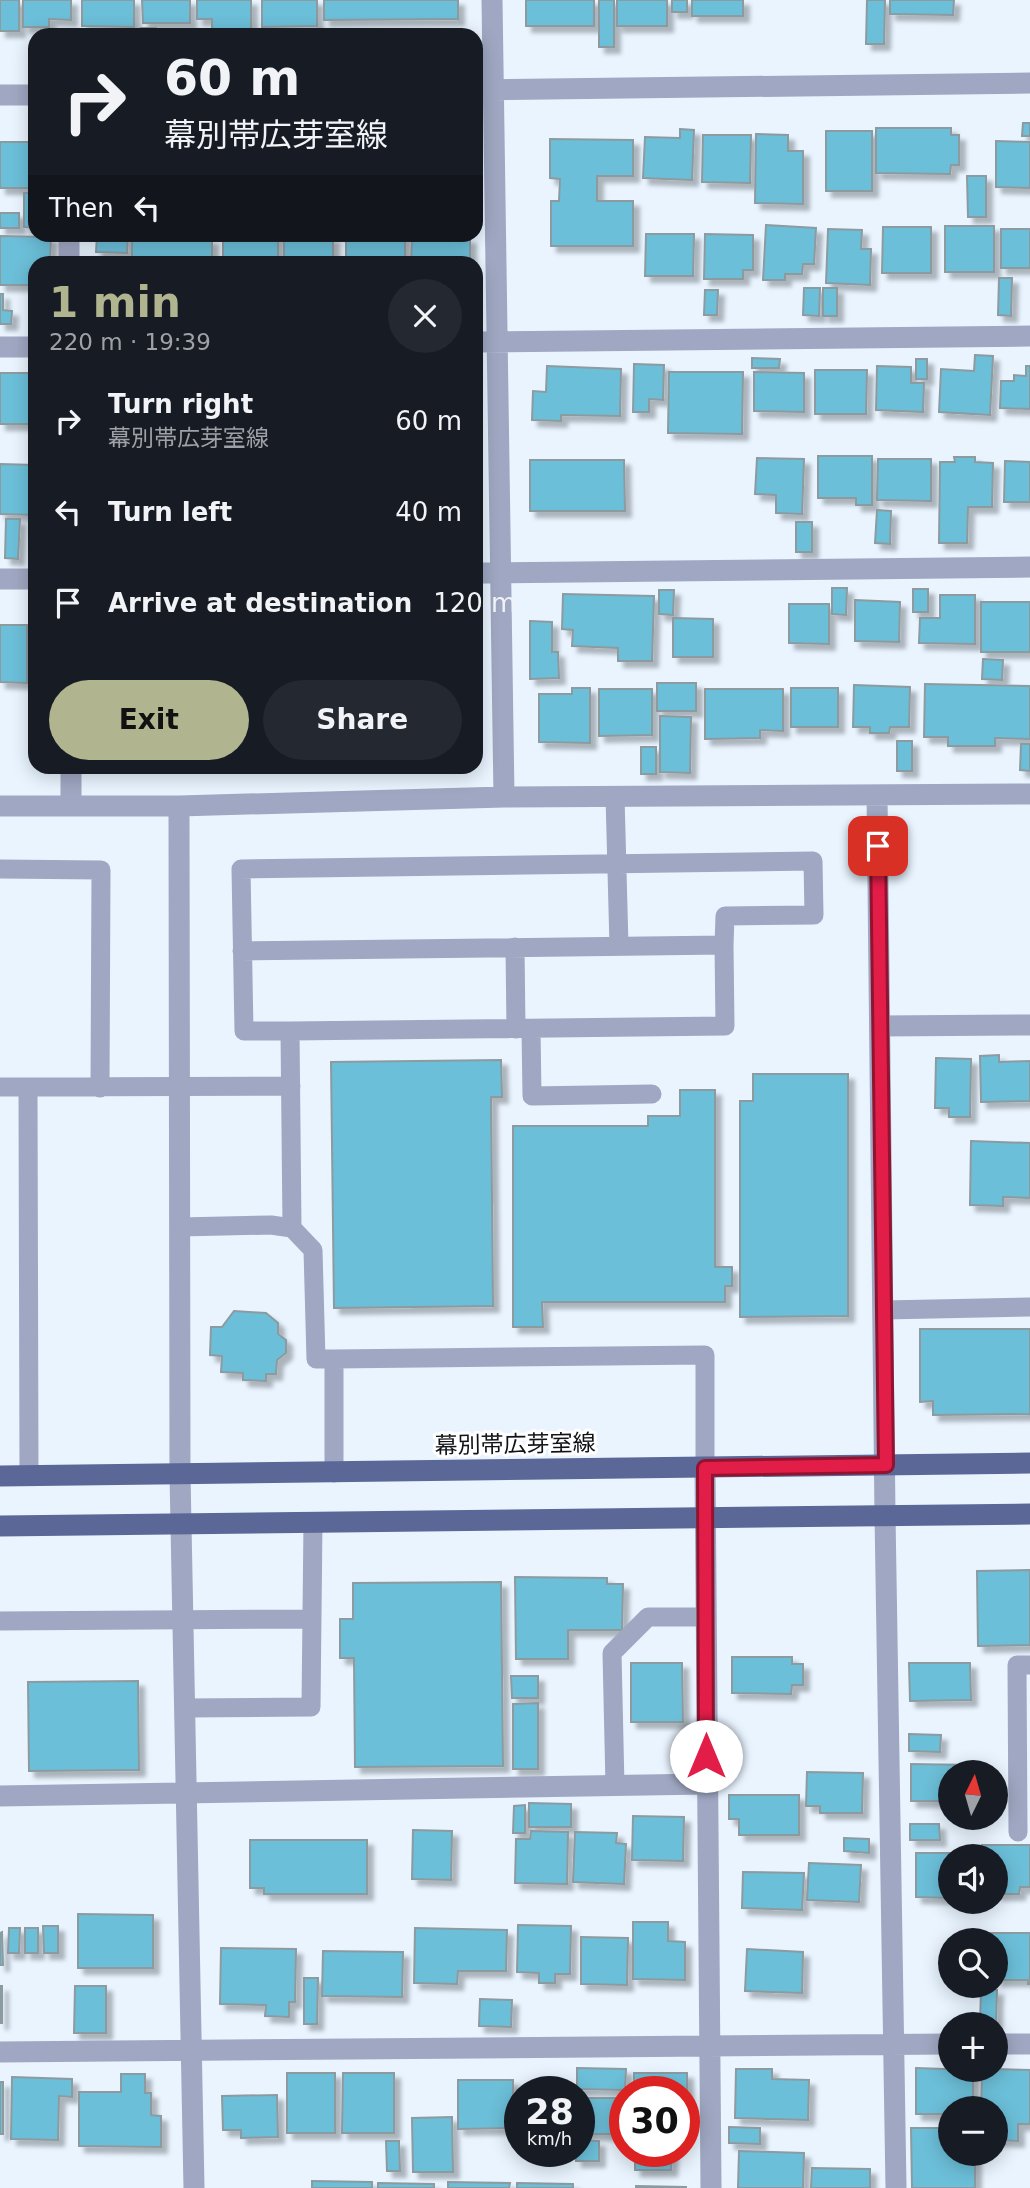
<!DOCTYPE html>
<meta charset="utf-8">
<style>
body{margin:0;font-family:"DejaVu Sans","Noto Sans JP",sans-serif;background:#242831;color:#f1f3f6;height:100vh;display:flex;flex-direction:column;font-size:26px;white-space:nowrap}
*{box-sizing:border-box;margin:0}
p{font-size:23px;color:#9ea1a6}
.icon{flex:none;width:38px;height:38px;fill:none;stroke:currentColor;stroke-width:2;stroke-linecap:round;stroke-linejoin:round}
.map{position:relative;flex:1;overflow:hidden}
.side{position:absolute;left:28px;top:256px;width:455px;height:518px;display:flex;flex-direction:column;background:#171b24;border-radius:21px;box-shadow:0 4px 18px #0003}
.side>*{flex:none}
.top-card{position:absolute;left:28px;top:28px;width:455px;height:214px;border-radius:21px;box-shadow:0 4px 18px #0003;background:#171b24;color:#f1f3f6;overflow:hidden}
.needle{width:46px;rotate:5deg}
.buttons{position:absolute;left:938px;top:1760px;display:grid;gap:14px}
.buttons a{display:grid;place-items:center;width:70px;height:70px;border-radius:50%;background:#171b24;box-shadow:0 4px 18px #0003;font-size:35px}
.speed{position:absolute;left:504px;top:2076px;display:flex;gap:14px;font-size:35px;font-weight:700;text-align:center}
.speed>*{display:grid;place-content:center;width:91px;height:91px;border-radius:50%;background:#171b24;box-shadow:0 4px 18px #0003;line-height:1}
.speed small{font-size:18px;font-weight:400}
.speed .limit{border:10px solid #d22;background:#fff;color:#111}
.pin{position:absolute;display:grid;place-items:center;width:60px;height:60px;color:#fff;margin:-30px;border-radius:14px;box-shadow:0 4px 10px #0006}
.me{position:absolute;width:77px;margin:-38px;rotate:0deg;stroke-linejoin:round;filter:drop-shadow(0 0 5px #0008)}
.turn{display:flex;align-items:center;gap:24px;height:147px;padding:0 21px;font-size:32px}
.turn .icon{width:91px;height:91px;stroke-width:2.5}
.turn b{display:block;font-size:49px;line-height:60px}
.then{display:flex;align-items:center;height:66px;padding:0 21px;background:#0003;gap:14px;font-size:26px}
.round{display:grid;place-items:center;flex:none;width:74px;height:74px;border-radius:37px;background:#242831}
.headline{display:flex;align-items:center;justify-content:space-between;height:119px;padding:0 21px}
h1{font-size:42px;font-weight:700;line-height:52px;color:#b0b58f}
.cta{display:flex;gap:14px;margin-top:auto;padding:14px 21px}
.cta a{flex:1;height:80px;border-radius:42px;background:#b0b58f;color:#111;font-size:28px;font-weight:700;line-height:80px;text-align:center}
.cta a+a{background:#242831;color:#f1f3f6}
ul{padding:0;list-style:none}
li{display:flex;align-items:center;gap:21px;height:91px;padding:0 21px}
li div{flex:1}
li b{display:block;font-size:26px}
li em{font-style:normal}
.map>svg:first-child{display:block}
</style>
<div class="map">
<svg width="1030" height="2188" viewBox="0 0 1030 2188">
<defs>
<filter id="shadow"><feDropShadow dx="6" dy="6" stdDeviation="2" flood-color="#0004"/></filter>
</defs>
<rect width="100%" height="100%" fill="#e9f4ff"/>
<!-- building -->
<path fill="#6cbfd9" stroke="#8c9ba0" stroke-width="2" filter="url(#shadow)" d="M0,0h19v31h-19z
M23,0h48v20l-22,-1v8h-26z
M82,0h52v27l-52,-1z
M142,0h48v23h-47z
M197,0h54v29h-39v-10h-15z
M262,0h55v26l-55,1z
M324,0h134v19l-134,1z
M526,0h68v26h-68z
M599,0h15v47h-15z
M617,0h50v26h-50z
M672,0h15v12h-15z
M692,0h51v16h-51z
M867,0h18l-1,44h-18z
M890,0h64l-1,15 -63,-1z
M141,28h15v7h-15z
M122,30l12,1v4h-12z
M1023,123h7v13h-8z
M876,128h75v7h8v30h-8l-1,9 -74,-1z
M680,129l14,1 -2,50 -49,-2 2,-41 35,1z
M826,131h46v60h-46z
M756,134l32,1v16h15v53l-48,-1z
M703,135h48l-1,48 -48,-1z
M550,139l83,1v36h-36v25h36v45h-82v-45h8l1,-22 -10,-1z
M996,141l34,1v46l-34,-1z
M0,142h35v46h-35z
M967,176h19v41h-18z
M24,193h11v35l-11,-1z
M0,213h19v15h-19z
M766,225l50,3 -2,36h-11l-1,10h-17v6h-22z
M945,226h49v46h-49z
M883,227h48v46h-49z
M828,229l34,1 -1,19h10l-1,36 -44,-2z
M1001,229h29v39h-29z
M97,234h31l-1,19 -31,-1z
M223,234h55v28h-55z
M346,234h59v28h-59z
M646,234h48l-1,42h-48z
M705,234l48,1v35h-10v9h-39z
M0,236l51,1 -1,25h-15v23h-35z
M412,236l58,2v24h-59z
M284,237h49v25h-49z
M132,239h80v23h-92l12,-1z
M999,278h13l-1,38 -13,-1z
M804,288h16l-1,28 -16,-1z
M823,288h14v28h-14z
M705,290h13l-1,25h-13z
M0,294h3v16l9,1 -1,13h-11z
M975,355l18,1 -3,59 -51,-3 2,-43 33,2z
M752,358l28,1 -1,9h-27z
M916,359h11v20h-11z
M634,364l30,1 -1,35 -14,-1v13h-16z
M547,366l74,3 -1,47 -59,-1v6l-29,-1 1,-29 13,1z
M877,366l34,1v16h13l-1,29 -47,-2z
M1026,366h4v43l-30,-1 1,-27h13v-6l12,1z
M815,370h52l-1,44h-51z
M669,372h74l-1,62 -74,-1z
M754,372l50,1v39l-50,-1z
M0,373h32l-1,51h-31z
M818,456h54v49h-16v-7h-38z
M954,457h21v5l18,1 -1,44h-24l-1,36h-28l1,-81h15z
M757,458l47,1 -2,55 -26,-1v-18l-21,-1z
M878,459h53v42l-54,-1z
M530,460h94l1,51h-95z
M1005,461l25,1v40h-26z
M0,464l35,1v50l-35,-1z
M877,510l14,1 -1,33 -15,-1z
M6,519h14l-2,40 -13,-1z
M796,522h16v30h-16z
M832,588h15l-1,27 -14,-1z
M913,589h15v23h-15z
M659,590h15l-1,25 -14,-1z
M563,594l91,2 -2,65h-34v-13l-46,-2 1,-16 -11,-1z
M940,595h35v49l-56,-1 1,-25h20z
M855,600l45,2 -1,40 -44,-1z
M981,602h49v50h-49z
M789,604h40v40l-40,-1z
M673,618l40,1v38h-40z
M530,621l22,1v30h6l1,26 -29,1z
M0,625h27v58l-27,-1z
M983,659l20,1 -1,20 -20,-1z
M657,683h39v28h-39z
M925,684l105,2v53l-35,-1v8h-47v-9h-24z
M854,685l56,2 -1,40h-19l-1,6h-19v-6h-17z
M572,688h18v55l-51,-1v-48h33z
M791,688h47v39h-47z
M599,689h53v46l-53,1z
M705,689h78v42l-23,-1v8l-55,1z
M660,716l31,1 -1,56 -30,-1z
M897,741h15v30h-15z
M1021,744h9v27l-10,-1z
M641,747h15v27h-15z
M999,1055v7l31,-1v40l-49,1 -1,-46z
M936,1058l35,1 -1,58h-21v-9h-14z
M501,1060l1,37h-11l2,209 -159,2 -3,-246z
M753,1074h95v242l-108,1v-216h13z
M680,1090h35v177h17v19h-7v16h-183l1,25h-30v-201h135v-10h32z
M971,1141l59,2v55l-27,-1v9l-33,-1z
M234,1311l32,2 12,10v11l8,6v13l-9,7 -1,14h-10v7l-23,-1v-7l-22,-1 1,-16 -12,-1 1,-28h11z
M920,1329h110v85l-97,1v-14l-13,1z
M1030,1570v75l-52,1 -1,-75z
M515,1577l92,1v6h16l-1,46h-54v29h-52z
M501,1582l2,184 -148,1 -1,-109h-14v-39h13v-36z
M732,1657h60v7h11v21h-11l-1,9 -59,-1z
M631,1663h51l1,59h-52z
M909,1663h61l1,37 -61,1z
M511,1676h27v22h-26z
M138,1681l1,89 -110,1 -1,-89z
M538,1703v66h-25v-65z
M909,1734l32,1 -1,17 -31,-1z
M911,1764l62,1v8h-23v28h-39z
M807,1772l56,1 -1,40h-42v-7h-14z
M729,1795h70v40h-60v-16h-10z
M529,1803l42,1v23h-42z
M525,1805v28h-12l1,-27z
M633,1816l51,1 -1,44 -51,-1z
M910,1824h29l1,16h-30z
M413,1830l39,1 -1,49 -39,-1z
M531,1831l37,1 -1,52 -52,-1 1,-44h14z
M575,1832l42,1 -1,10 10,1 -2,40 -51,-2z
M844,1838l25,1v14l-25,-2z
M250,1840h117v54h-103v-6h-14z
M982,1845h48v42h-10l-1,7h-23v-37h-14z
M916,1853h55v4h-21v41l-34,-1z
M809,1863l52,2 -2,37 -52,-2z
M743,1872l61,1 -2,37 -60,-2z
M78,1914l75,1v53h-75z
M633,1922h35v19l17,1v38l-52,-1z
M518,1925l53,1 -1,48h-15v9h-16v-10l-22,-1z
M43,1926h15v27h-14z
M9,1928h11l-1,25h-11z
M25,1928h13v25h-13z
M415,1928l92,2 -1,41h-48l-1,13 -43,-1z
M2,1932l1,33h-3v-32z
M981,1933h49v51h-2v-4h-32v-39h-15z
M581,1937l47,1 -1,47 -46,-1z
M221,1948l75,1 -1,53h-6v15l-24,-1 1,-11 -46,-1z
M747,1949l56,3 -1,41 -57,-2z
M323,1951l80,1 -1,45 -80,-1z
M304,1978h14l-1,46h-13z
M0,1986h2v37h-2z
M75,1986h31v47h-32z
M981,1990h16l-1,32h-16z
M480,1999l32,1 -1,27 -32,-1z
M577,2068l49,1 -1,21 -48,-1z
M916,2068l57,2v39h-23v5h-34z
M736,2069h36v10l37,1 -1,40 -73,-2z
M996,2069l34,1v54h-12v17l-22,-1v-31h-15l1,-39z
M287,2073h48v60h-48z
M343,2073h51v60h-52z
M634,2073h53v55h-3v-37h-50z
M121,2074h24v19h6v22l10,1v31l-82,-1v-54h42z
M12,2077l60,2v18l-13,-1 -1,44 -47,-1z
M458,2080h55v48l-55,1z
M0,2082h3v52h-3z
M277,2095l1,42 -37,1v-8h-18l-1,-34z
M581,2098h44v36h-44z
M452,2117l1,55h-40l-1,-54z
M729,2127l31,1v16l-31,-1z
M911,2128h39v26h25v34h-63z
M579,2140l20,1v20h-23v-10h3z
M386,2141h13l1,30h-13z
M739,2151l65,2 -1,35h-65z
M635,2152h37l-1,18h-36z
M812,2168l58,1v19h-59z
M312,2181l60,1v6h-60z
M448,2182l62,1 -1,5h-61z
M378,2183l56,1v4h-56z
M517,2183l56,1v4h-56z
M636,2186l50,1v1h-50z"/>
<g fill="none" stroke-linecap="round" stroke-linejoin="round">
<!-- service -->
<path stroke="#9fa7c2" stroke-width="19" d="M615,796l4,150
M0,869l101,1 -1,218
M515,947l1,82
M242,951l482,-6 1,-29 89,-1 -1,-54 -572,8 3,162h46
M531,1029l1,67 120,-2
M0,1087h28l1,388
M28,1087l263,-1
M180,1227l91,-2 21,3 21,22 3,109h18v114
M292,1228l-2,-197 435,-5 -1,-81
M884,1310l146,-3
M334,1359l371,-4v113
M0,1621l312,-2
M185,1708l126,-1 2,-185
M615,1786l-3,-133 36,-36h57
M1018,1832l-1,-167h13"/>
<!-- minor -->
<path stroke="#9fa7c2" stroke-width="21" d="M492,0l12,797
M476,90l554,-7
M0,95h35
M69,234v28
M476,342l554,-6
M0,347h35
M476,573l554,-6
M0,579h35
M71,766v39
M877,795l8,720 11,673
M0,806h179l325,-9 526,-3
M179,806l1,668 14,714
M880,1026l150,-1
M705,1468l6,720
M0,1796l706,-12
M996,2044h34
M0,2052l950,-8"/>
<!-- primary -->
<path stroke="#5b6897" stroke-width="21" d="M0,1476l1030,-13
M0,1526l1030,-12"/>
</g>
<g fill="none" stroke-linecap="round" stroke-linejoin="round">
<!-- route casing -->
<g stroke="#92132f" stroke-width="18">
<path id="route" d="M706,1756l-1,-288 181,-3 -8,-619"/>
</g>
<!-- route -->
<use href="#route" stroke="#e11d48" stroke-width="12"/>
</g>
<g text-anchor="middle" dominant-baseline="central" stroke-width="6" stroke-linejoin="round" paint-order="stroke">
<!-- street labels -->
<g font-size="23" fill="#0f1316" stroke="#fff">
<text transform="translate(515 1444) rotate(-1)">幕別帯広芽室線</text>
</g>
</g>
</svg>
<div class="buttons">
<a><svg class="needle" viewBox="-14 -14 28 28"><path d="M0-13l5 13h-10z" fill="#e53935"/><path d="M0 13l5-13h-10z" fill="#9ea1a6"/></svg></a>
<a><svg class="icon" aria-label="sound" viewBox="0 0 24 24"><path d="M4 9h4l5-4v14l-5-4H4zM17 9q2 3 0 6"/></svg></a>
<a><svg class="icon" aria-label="search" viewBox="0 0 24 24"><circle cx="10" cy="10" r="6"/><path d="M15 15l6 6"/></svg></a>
<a>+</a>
<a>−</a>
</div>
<div class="speed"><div>28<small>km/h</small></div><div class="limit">30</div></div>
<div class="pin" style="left:878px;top:846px;background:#d93025"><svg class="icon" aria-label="arrive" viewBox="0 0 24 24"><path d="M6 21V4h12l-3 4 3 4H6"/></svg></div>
<svg class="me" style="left:706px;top:1756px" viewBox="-20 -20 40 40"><circle r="19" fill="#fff"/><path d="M0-13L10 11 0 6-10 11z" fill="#e11d48"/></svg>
<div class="top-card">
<div class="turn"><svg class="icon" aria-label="right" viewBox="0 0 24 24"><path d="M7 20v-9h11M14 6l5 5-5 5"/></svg><div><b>60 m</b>幕別帯広芽室線</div></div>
<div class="then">Then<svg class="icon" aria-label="left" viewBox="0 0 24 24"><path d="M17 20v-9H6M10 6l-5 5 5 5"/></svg></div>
</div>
<section class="side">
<div class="headline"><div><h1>1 min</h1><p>220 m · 19:39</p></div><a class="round"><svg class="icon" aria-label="close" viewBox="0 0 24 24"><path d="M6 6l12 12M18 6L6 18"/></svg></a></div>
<ul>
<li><svg class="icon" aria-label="right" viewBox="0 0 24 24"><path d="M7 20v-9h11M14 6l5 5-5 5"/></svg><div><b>Turn right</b><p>幕別帯広芽室線</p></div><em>60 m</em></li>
<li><svg class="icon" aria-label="left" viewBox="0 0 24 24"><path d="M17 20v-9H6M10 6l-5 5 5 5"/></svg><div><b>Turn left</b></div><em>40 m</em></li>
<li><svg class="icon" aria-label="arrive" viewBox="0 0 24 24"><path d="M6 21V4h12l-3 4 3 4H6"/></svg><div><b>Arrive at destination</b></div><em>120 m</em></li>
</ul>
<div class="cta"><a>Exit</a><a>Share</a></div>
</section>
</div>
